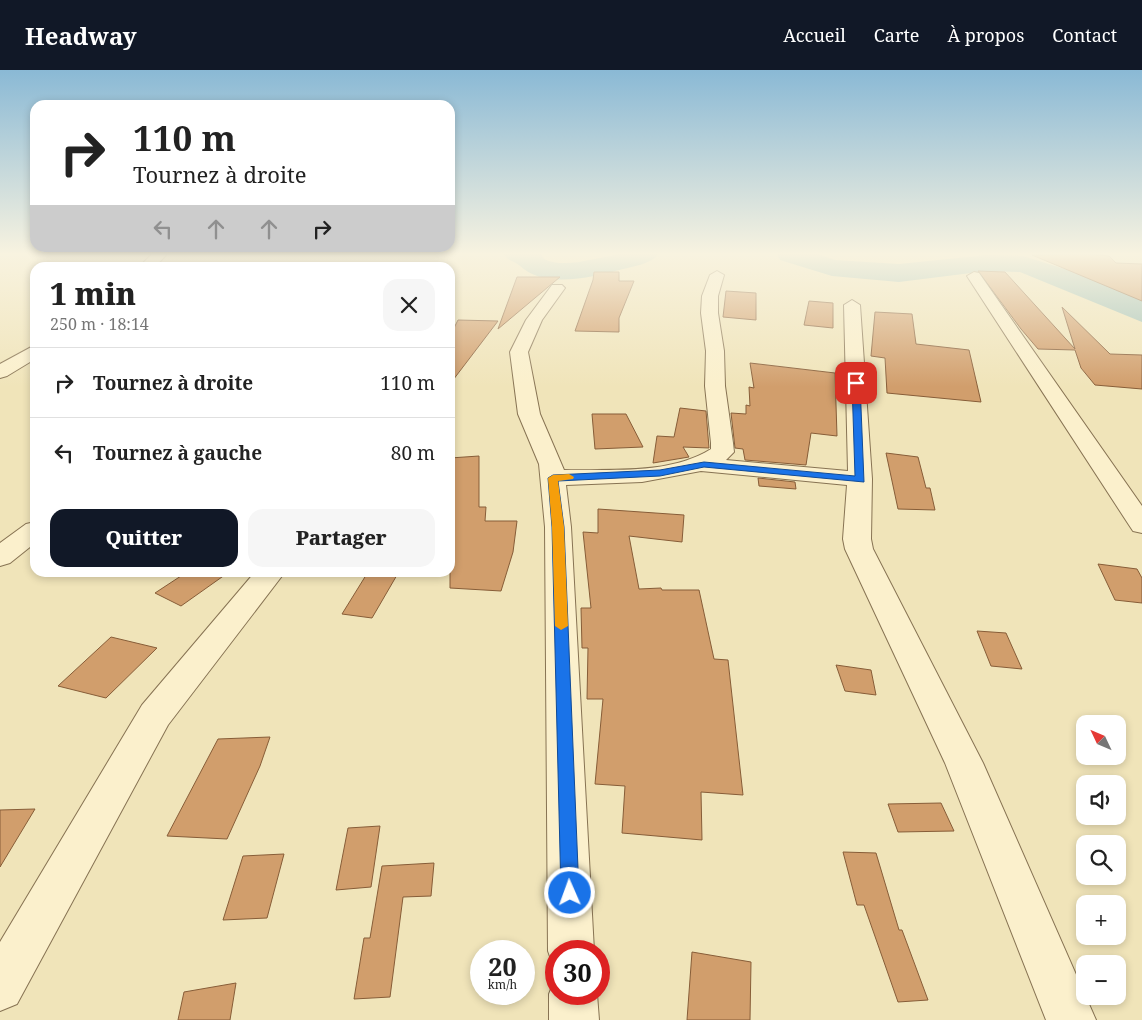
<!DOCTYPE html>
<html lang="fr">
<meta charset="utf-8">
<style>
body{margin:0;font-family:"Noto Serif",serif;background:#f6f6f6;color:#222;height:100vh;display:flex;flex-direction:column;font-size:19px;white-space:nowrap}
*{box-sizing:border-box;margin:0}
p{font-size:16px;color:#767676}
.icon{flex:none;width:28px;height:28px;fill:none;stroke:currentColor;stroke-width:2;stroke-linecap:round;stroke-linejoin:round}
.map{position:relative;flex:1;overflow:hidden}
.drawer{position:absolute;left:30px;top:192px;width:425px;height:315px;display:flex;flex-direction:column;background:#fff;border-radius:15px;box-shadow:0 2px 8px #0003}
.drawer>*{flex:none}
.banner{position:absolute;left:30px;top:30px;width:425px;height:152px;border-radius:15px;box-shadow:0 2px 8px #0003;background:#fff;color:#222;overflow:hidden}
.needle{width:32px;rotate:314deg}
.fabs{position:absolute;left:1076px;top:645px;display:grid;gap:10px}
.fabs a{display:grid;place-items:center;width:50px;height:50px;border-radius:10px;background:#fff;box-shadow:0 2px 8px #0003;font-size:25px}
.speed{position:absolute;left:470px;top:870px;display:flex;gap:10px;font-size:25px;font-weight:700;text-align:center}
.speed>*{display:grid;place-content:center;width:65px;height:65px;border-radius:50%;background:#fff;box-shadow:0 2px 8px #0003;line-height:1}
.speed small{font-size:12px;font-weight:400}
.speed .limit{border:8px solid #d22;background:#fff;color:#111}
.pin{position:absolute;display:grid;place-items:center;width:42px;height:42px;color:#fff;margin:-21px;border-radius:10px;box-shadow:0 2px 8px #0006}
.me{position:absolute;width:55px;margin:-28px;rotate:358deg;stroke-linejoin:round;filter:drop-shadow(0 0 4px #0008)}
.turn{display:flex;align-items:center;gap:18px;height:105px;padding:0 20px;font-size:22px}
.turn .icon{width:65px;height:65px;stroke-width:2.5}
.turn b{display:block;font-size:35px;line-height:42px}
.lanes{display:flex;align-items:center;height:48px;padding:0 20px;background:#0003;justify-content:center;gap:25px;direction:ltr}
.lanes .off{opacity:.35}
.round{display:grid;place-items:center;flex:none;width:52px;height:52px;border-radius:15px;background:#f6f6f6}
.summary{display:flex;align-items:center;justify-content:space-between;height:85px;padding:0 20px}
h1{font-size:30px;font-weight:800;line-height:38px}
.cta{display:flex;gap:10px;margin-top:auto;padding:10px 20px}
.cta a{flex:1;height:58px;border-radius:15px;background:#111827;color:#fff;font-size:20px;font-weight:800;line-height:58px;text-align:center}
.cta a+a{background:#f6f6f6;color:#222}
ul{padding:0;list-style:none}
li{display:flex;align-items:center;gap:15px;height:70px;padding:0 20px;border-top:1px solid #e0e0e0}
li div{flex:1}
li b{display:block;font-size:19px}
li em{font-style:normal}
header{display:flex;align-items:center;gap:30px;box-sizing:border-box;height:70px;padding:0 25px;background:#111827;color:#fff}
header strong{font-size:24px}
nav{display:flex;gap:28px;margin-inline-start:auto;font-size:18px}
.map>svg:first-child{display:block}
</style>
<header>
<strong>Headway</strong>
<nav><a>Accueil</a><a>Carte</a><a>À propos</a><a>Contact</a></nav>
</header>
<div class="map">
<svg width="1142" height="950" viewBox="0 0 1142 950">
<rect width="100%" height="100%" fill="#f0e4b9"/>
<g fill="none" stroke-linecap="round" stroke-linejoin="round">
<!-- river -->
<path fill="#9ec0b8" fill-rule="evenodd" d="M504,184h37l3,5c21,10 50,-1 71,-4 14,-3 29,-1 43,-1 -7,10 -23,12 -35,15 -31,8 -78,21 -104,-4 -5,-4 -11,-4 -15,-11z
M777,184h41l17,6 64,4 88,-9 36,1 45,14 74,30v22l-122,-50 -33,-1 -88,11 -67,-6 -52,-16z"/>
</g>
<!-- building -->
<path fill="#d19e6c" stroke="#875d38" d="M1090,184l19,2 7,7 26,1v37l-110,-46z
M978,201l27,1 70,77 -13,-42 48,47 32,1v34l-47,-4 -14,-17 -6,-18 -37,-1 -17,-20z
M594,202h25v9h15l-15,37v14l-44,-1 18,-51z
M517,207h43l-62,52z
M726,221l30,2v27l-33,-3z
M809,231l24,2v25l-29,-3z
M875,242l37,2 4,30 53,6 12,52 -94,-9 -2,-35 -14,-2z
M458,250l40,1 -48,63v-48z
M750,293l85,10 2,63 -26,-3 -5,32 -61,-5 -2,-11 -8,-1 -4,-35 15,1v-9l4,1 -1,-19 5,1z
M680,338l26,3 3,37 -26,-1 6,10 -36,6 4,-27 17,1z
M592,344h34l17,33 -48,2z
M886,383l32,4 8,31h4l5,22 -37,-1z
M479,386v51h7l-1,14h32l-4,31 -12,39 -51,-3v-130z
M758,408l37,4 1,7 -37,-3z
M598,439l86,6 -2,27 -53,-6 10,53 22,-1 1,2h37l15,69 14,1 15,135 -42,-3 1,48 -80,-7 3,-47 -30,-2 8,-85h-16l1,-51h-6l-1,-40h10l-8,-76 15,1z
M1098,494l39,5 5,9v25l-27,-3z
M187,502h42l-48,34 -26,-13z
M368,502l29,3 -25,43 -30,-4z
M977,561l29,2 16,36 -31,-3z
M111,567l46,11 -51,50 -48,-12z
M836,595l35,5 5,25 -31,-4z
M270,667l-10,29 -33,73 -60,-3 51,-97z
M941,733l13,28 -56,1 -10,-28z
M35,739l-35,58v-57z
M380,756l-9,61 -35,3 12,-62z
M843,782l33,1 23,77h3l26,70 -30,2 -34,-97h-7z
M284,784l-17,64 -44,2 20,-64z
M434,793l-3,33 -28,1 -13,100 -36,2 10,-61h6l12,-72z
M692,882l59,10 -1,58h-63z
M236,913l-6,37h-52l6,-28z"/>
<g fill="none" stroke-linecap="round" stroke-linejoin="round">
<!-- minor casing -->
<g stroke="#877353" stroke-width="2">
<path id="minor" d="M152,184h15l-13,14h-16z
M717,201l7,4 -6,21v17l6,38 1,35 8,57 1,9 -8,8 122,11 -4,-166 8,-5 8,5 12,174 -1,60 2,10 110,214 113,257h-50l-101,-257 -100,-214 -2,-10 4,-54 -146,-14 -59,11 -76,3 5,42 23,424h-38v17h-2l-6,-17 -3,-424 -6,-63 -21,-50 -8,-62 16,-32 26,-35h10l3,3 -23,32 -14,32 12,62 24,56c47,-1 105,5 147,-21v-6l-6,-57 1,-35 -5,-38 1,-17 8,-21z
M974,202l5,1 163,233v27l-9,-2 -4,-6 -162,-249z
M35,275v14l-28,17 -7,2v-14z
M35,452v21l-25,20 -10,3v-23l26,-19z
M255,502h30l-117,153 -151,279 -17,7v-69l142,-237z
M556,907v17h41l2,26h-50v-26z"/>
</g>
<!-- minor -->
<use href="#minor" fill="#fbf0cc" fill-rule="evenodd"/>
</g>
<!-- sky -->
<linearGradient id="sky" x2="0" y2="1"><stop stop-color="#8ab9d5"/><stop offset="0.58" stop-color="#f8f3e0"/><stop offset="1" stop-color="#f8f3e0" stop-opacity="0"/></linearGradient>
<rect width="1142" height="317" fill="url(#sky)"/>
<!-- route -->
<path fill="#1a73e8" stroke="#114b97" d="M856,310l4,3 4,99 -160,-15 -44,9 -102,5 6,46 15,366 -3,7 -6,2 -7,-2 -2,-7 -9,-366 -4,-49 5,-3 107,-5 44,-8 151,14 -3,-93z"/>
<!-- slow -->
<path fill="#f59e0b" d="M569,404l5,3 -1,2 -15,2 6,46 4,99 -7,4 -6,-4 -3,-99 -4,-49 5,-3z"/>
</svg>
<div class="fabs">
<a><svg class="needle" viewBox="-14 -14 28 28"><path d="M0-13l5 13h-10z" fill="#e53935"/><path d="M0 13l5-13h-10z" fill="#767676"/></svg></a>
<a><svg class="icon" aria-label="sound" viewBox="0 0 24 24"><path d="M4 9h4l5-4v14l-5-4H4zM17 9q2 3 0 6"/></svg></a>
<a><svg class="icon" aria-label="search" viewBox="0 0 24 24"><circle cx="10" cy="10" r="6"/><path d="M15 15l6 6"/></svg></a>
<a>+</a>
<a>−</a>
</div>
<div class="speed"><div>20<small>km/h</small></div><div class="limit">30</div></div>
<div class="pin" style="left:856px;top:313px;background:#d93025"><svg class="icon" aria-label="arrive" viewBox="0 0 24 24"><path d="M6 21V4h12l-3 4 3 4H6"/></svg></div>
<svg class="me" style="left:570px;top:823px" viewBox="-20 -20 40 40"><circle r="17" fill="#1a73e8" stroke="#fff" stroke-width="3"/><path d="M0-11L8 9 0 5-8 9z" fill="#fff"/></svg>
<div class="banner">
<div class="turn"><svg class="icon" aria-label="right" viewBox="0 0 24 24"><path d="M7 20v-9h11M14 6l5 5-5 5"/></svg><div><b>110 m</b>Tournez à droite</div></div>
<div class="lanes"><svg class="icon off" aria-label="left" viewBox="0 0 24 24"><path d="M17 20v-9H6M10 6l-5 5 5 5"/></svg><svg class="icon off" aria-label="ahead" viewBox="0 0 24 24"><path d="M12 20V5M6 11l6-6 6 6"/></svg><svg class="icon off" aria-label="ahead" viewBox="0 0 24 24"><path d="M12 20V5M6 11l6-6 6 6"/></svg><svg class="icon" aria-label="right" viewBox="0 0 24 24"><path d="M7 20v-9h11M14 6l5 5-5 5"/></svg></div>
</div>
<section class="drawer">
<div class="summary"><div><h1>1 min</h1><p>250 m · 18:14</p></div><a class="round"><svg class="icon" aria-label="close" viewBox="0 0 24 24"><path d="M6 6l12 12M18 6L6 18"/></svg></a></div>
<ul>
<li><svg class="icon" aria-label="right" viewBox="0 0 24 24"><path d="M7 20v-9h11M14 6l5 5-5 5"/></svg><div><b>Tournez à droite</b></div><em>110 m</em></li>
<li><svg class="icon" aria-label="left" viewBox="0 0 24 24"><path d="M17 20v-9H6M10 6l-5 5 5 5"/></svg><div><b>Tournez à gauche</b></div><em>80 m</em></li>
</ul>
<div class="cta"><a>Quitter</a><a>Partager</a></div>
</section>
</div>
